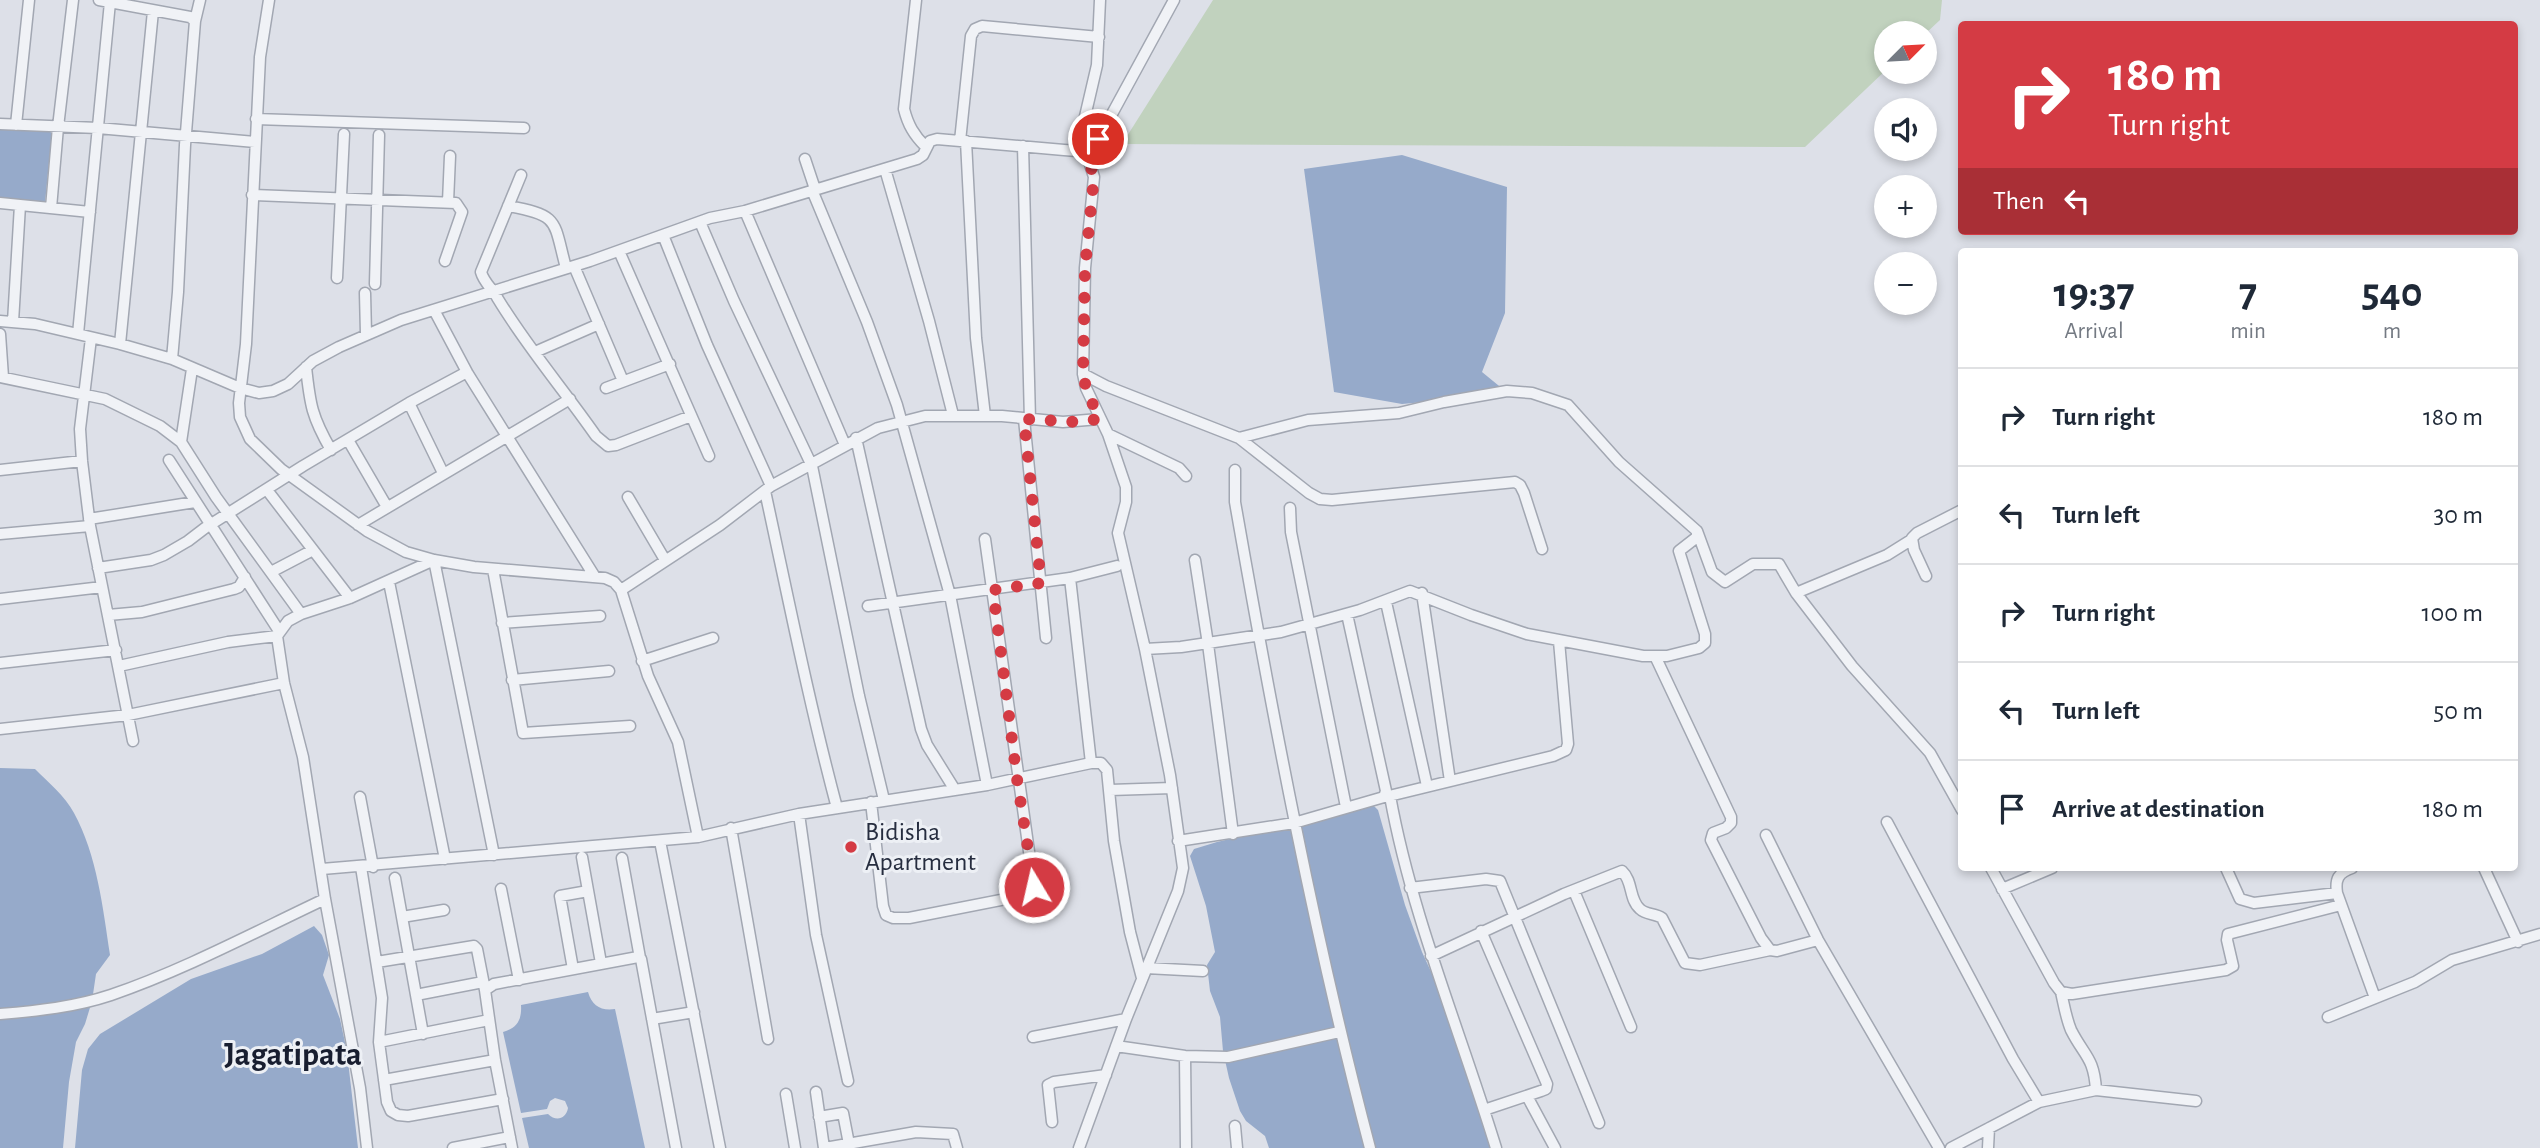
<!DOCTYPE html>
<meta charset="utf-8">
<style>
body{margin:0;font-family:"Alegreya Sans",sans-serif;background:#f6f6f7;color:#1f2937;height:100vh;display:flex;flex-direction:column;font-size:26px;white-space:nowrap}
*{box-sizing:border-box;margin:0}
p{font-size:23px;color:#747a83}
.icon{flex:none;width:38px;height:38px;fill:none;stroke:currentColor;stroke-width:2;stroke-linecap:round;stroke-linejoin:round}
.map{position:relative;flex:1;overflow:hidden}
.details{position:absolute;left:1958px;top:248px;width:560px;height:623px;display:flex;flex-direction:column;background:#fff;border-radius:7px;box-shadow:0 4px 10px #0003}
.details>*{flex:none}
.banner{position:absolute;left:1958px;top:21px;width:560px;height:214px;border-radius:7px;box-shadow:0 4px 10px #0003;background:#d43b44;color:#fff;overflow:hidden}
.needle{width:46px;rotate:66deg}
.tools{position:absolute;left:1874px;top:21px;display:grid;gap:14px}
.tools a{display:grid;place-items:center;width:63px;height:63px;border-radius:50%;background:#fff;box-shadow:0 4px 10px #0003;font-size:35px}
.pin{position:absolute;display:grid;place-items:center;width:60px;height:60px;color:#fff;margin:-30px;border:4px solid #fff;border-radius:50%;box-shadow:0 2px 7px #0007}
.me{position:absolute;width:77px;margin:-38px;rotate:351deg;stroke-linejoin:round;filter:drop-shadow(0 0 5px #0008)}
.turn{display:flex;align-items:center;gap:24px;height:147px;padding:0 35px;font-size:32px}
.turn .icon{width:91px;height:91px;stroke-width:2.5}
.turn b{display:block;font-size:49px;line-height:60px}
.then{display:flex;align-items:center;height:66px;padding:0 35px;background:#0003;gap:14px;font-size:26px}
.eta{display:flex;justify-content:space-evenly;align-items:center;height:119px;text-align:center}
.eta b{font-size:42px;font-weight:700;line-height:49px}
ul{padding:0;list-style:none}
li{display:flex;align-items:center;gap:21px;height:98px;padding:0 35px;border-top:2px solid #e0e1e3}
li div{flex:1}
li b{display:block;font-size:26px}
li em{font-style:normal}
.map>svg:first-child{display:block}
</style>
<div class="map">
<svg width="2540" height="1148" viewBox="0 0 2540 1148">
<rect width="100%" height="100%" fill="#dde0e8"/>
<!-- green -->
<path fill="#c1d2be" d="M1213,0h729l-2,20 -15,14 -39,-1v37l-81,77 -683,-3z"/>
<!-- water -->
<path fill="#96aaca" d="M0,128l46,2 6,3 -7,70 -45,-3z
M1402,155l105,32 -2,126 -23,59 22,18 -4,5 -98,9 -68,-12 -30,-223z
M0,768l35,1c13,13 30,27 39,44 23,42 29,95 36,142l-14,19 -4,27 -7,23 -9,18 -7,40 -6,66h-63z
M1373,805l5,5 27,95 17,47 22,48 48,148h-223l-4,-12 -19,-15 -6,-10 -11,-33 -6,-27 -3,-34 -10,-26 -3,-26 8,-13 -9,-46 -16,-50 4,-7 23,-7z
M314,926l8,9 7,20 -6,20 17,44 7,33 11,96h-283l7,-78 6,-21 12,-15 91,-55 71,-25z
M588,992c4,14 13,19 27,17l30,139h-116l-7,-30 26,-4c8,8 18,5 20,-6l-3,-7 -10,-3 -5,3 -3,8 -26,4 -18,-81c14,-4 19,-12 18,-27z"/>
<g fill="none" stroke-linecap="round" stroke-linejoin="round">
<!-- street casing -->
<g stroke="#a2a7b2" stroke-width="13">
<path id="street" d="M99,0l91,17 5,4 -10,124 -7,147 -6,67
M269,0l-9,57 -14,287 -7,59 1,14 10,22 31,30 86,62 39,21 28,8 40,7 131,11 9,4 7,8 27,86 30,66 20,95
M916,0l-12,109c4,16 10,26 21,37
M195,21l5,-21
M256,119l268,9
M0,124l98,4 157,14
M16,125l13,-125
M960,141l11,-105 4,-7 7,-3 117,11
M966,141l10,197 9,78
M1023,146l7,274
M1077,151l20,-86 3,-65
M1088,158l86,-158
M805,159l10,30
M885,169l44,152 24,94
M521,175l-40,97c3,11 12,17 17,27 29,48 66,91 98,137l12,10 8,-1 75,-29
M812,190l55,132 30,83 53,190 37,190
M252,195l204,8 6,9 -17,49
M448,202l2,-46
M0,203l90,9
M508,206c52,10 45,13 58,62
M51,208l7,-81 15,-127
M745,211l100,234
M700,222l34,79 78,165 47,230 25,104
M663,235l44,110 64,141
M619,251l90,205
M574,266l49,115
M337,278l7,-144
M375,284l4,-149
M365,293l1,41
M434,310l34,64 127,203
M0,321l35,3 85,20 52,15 68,29 19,5 14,-2 15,-7 25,-23 26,-14 62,-27 189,-59 120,-43 35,-7 172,-52 6,-4 7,-14 7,-2 127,11 13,1 11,7 6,19 -9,91 -2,106 3,14 22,46 18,53v15l-8,31 27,116 25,126 13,93 -5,23 -52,128 -47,129
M13,322l7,-117
M0,334l3,43
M78,334l32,-332
M91,338l-11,91 2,32 8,65 43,215
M120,344l33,-333
M535,352l64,-28
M306,367c4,38 6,50 25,83
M1083,374l23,12 133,52 70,55 11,6 12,1 183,-18 5,3 4,8 18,56
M0,377l105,22 55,27 21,16 35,55 85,117
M606,388l64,-24
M409,403l34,70
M1024,419l22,219
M1108,434l71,34 7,8
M856,438l65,291 6,16 28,45
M348,440l39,67
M181,442l11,-73
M169,460l110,171
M0,470l82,-9
M1235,470v32c38,217 79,433 135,646
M267,490l83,108
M765,491c23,106 44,212 72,317
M628,497l37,63
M1290,508l1,24 55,275
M89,519l106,-17
M358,525l212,-126
M1697,531l15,41 13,10 28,-18h26l17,29 56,73 78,87 32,57
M0,534l90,-8
M1195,560l13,84 25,190
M98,568l53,-8 13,-5 24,-14 17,-13 98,-62 106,-63 58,-31
M493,569l30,164 107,-7
M271,572l42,-22
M1926,576l-12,-26 -2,-12 5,-5 45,-23
M1070,578l21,185
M389,582l56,277
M621,590l99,-65 51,-39 107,-58 47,-12h77l61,6 36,-3
M1422,593l28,188
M1796,593l91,-38 24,-15
M0,599l102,-12
M1386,602l41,184
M868,606l202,-28 47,-12
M108,615l34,-3 92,-23 5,-2 6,-10
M502,623l98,-7
M1145,649l36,-2 100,-15 79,-22 50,-19 61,24 56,19 116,22h24l32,-8 6,-5v-9l-26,-83 18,-14v-6l-78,-69 -51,-57 -36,-12 -25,-2 -63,11 -45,11 -91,7 -69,18
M1656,658l75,159v6l-5,5 -13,5 -2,7 50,98 9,12 7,1 41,-11
M642,661l71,-23
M0,663l116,-13
M119,666l109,-24 49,-6
M512,680l97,-9
M0,729l128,-14 156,-32
M1110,790l62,-2
M1390,796c22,121 70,234 106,352
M360,797l13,70
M1385,797l168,-41 13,-6 2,-6 -9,-103
M871,802l12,104 3,9 7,3h16l117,-23 8,-8 -49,-348
M799,814l17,121 32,146
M1887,822l126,237 26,43
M731,828l37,211
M1766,835l52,105 121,208
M660,841l60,307
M1178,841l116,-18 90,-26 2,-6 -39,-177
M582,857l19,106
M622,858l18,100
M361,867l21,131 -3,44 8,60 4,9 7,4 10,1 95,-17
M1991,868l63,115 7,9 11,2 154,-24 7,-4 -6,-26 1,-6 113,-29
M2226,868l14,31 14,4 83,-10
M2352,868c-14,5 -17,11 -15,25l38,105
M2484,868l34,74
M322,869l376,-32 101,-23 188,-29 104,-22h10l6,7 7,71 16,91 12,46
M395,878l28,156
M1410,888l76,-9 14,2 99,242
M501,889l18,91
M2002,889l50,-21
M1574,891l57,136
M402,917l42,-7
M1481,931l66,153 -1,5 -5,2 -57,19
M1431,956l133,-62 58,-23c11,10 7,29 18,38 6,6 15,4 22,9l23,45 15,2 70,-15
M377,962l97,-16 3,3 8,41
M1146,968l57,3
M573,969l-13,-73 28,-5
M2061,992c3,13 5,26 10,38 13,26 23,27 25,60
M416,995l67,-13
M0,1014c37,-3 75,-7 111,-19 73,-25 144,-63 214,-96
M2328,1017l87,-35 37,-22 88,-26
M652,1019l42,-7
M1033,1037l93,-18
M379,1042l110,-22
M1116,1046l69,10 43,1 111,-25
M1185,1056l1,92
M384,1080l111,-20
M816,1092l8,56
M786,1094l9,54
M1527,1096l28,52
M819,1117l24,-4 6,31
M1052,1122l-4,-37 6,-3 52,-7
M1235,1126l2,22
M367,1148l-7,-60 -35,-189 -22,-142 -19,-74 -7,-47 11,-15 13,-7 49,-16 84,-38 60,295
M453,1148l57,-11
M512,1148l-17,-88 -10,-70 9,-6 144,-27 3,2 35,189
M825,1148l91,-16 37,2 4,14
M1951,1148l88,-46 57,-12 100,11
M1988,1148l1,-20"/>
</g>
<!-- street -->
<use href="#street" stroke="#f0f2f6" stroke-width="10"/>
</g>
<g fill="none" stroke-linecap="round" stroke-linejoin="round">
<!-- route -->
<path stroke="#d43b44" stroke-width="12" stroke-dasharray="0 21.6" d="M1034,887l-17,-108 -24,-189 48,-7 -17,-164 53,3 22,-3 -13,-31 -3,-14 2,-106 9,-91 -6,-19 10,-19"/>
</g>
<!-- markers -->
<circle fill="#d43b44" stroke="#edf0f5" stroke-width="2.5" cx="851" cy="847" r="7"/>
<g text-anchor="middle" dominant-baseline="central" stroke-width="6" stroke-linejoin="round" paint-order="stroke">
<!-- poi labels -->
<g font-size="26" fill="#262d3f" stroke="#edf0f5" text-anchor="start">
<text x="865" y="832">Bidisha<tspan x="865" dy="30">Apartment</tspan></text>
</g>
<!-- district labels -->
<g font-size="33" font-weight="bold" fill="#181e30" stroke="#edf0f5">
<text x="293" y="1055">Jagatipata</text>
</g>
</g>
</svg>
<div class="tools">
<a><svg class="needle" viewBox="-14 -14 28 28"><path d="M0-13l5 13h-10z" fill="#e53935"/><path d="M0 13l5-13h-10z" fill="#747a83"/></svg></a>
<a><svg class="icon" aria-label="sound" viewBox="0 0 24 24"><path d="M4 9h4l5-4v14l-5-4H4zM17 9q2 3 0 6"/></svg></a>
<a>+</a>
<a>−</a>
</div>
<div class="pin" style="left:1098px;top:139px;background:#d93025"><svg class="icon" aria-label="arrive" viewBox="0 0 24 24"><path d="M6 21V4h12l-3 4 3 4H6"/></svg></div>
<svg class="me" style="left:1034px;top:887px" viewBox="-20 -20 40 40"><circle r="17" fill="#d43b44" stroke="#fff" stroke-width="3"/><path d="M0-11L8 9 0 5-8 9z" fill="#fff"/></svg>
<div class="banner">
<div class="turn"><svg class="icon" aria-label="right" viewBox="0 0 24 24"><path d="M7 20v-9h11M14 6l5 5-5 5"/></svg><div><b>180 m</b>Turn right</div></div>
<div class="then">Then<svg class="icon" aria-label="left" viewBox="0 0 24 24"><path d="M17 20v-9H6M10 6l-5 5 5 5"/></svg></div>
</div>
<section class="details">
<div class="eta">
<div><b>19:37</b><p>Arrival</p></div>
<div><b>7</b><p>min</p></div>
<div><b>540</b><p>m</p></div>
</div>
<ul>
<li><svg class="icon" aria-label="right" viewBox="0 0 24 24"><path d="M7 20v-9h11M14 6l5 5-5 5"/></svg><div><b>Turn right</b></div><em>180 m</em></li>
<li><svg class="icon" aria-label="left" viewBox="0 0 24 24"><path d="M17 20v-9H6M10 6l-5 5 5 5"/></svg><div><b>Turn left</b></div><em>30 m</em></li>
<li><svg class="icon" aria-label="right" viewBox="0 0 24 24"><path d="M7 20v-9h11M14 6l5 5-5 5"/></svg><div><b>Turn right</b></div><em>100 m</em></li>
<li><svg class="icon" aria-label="left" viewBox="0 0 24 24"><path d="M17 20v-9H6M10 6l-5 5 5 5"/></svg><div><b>Turn left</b></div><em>50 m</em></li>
<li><svg class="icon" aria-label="arrive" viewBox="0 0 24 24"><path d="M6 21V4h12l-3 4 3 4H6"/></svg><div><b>Arrive at destination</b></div><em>180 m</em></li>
</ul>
</section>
</div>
